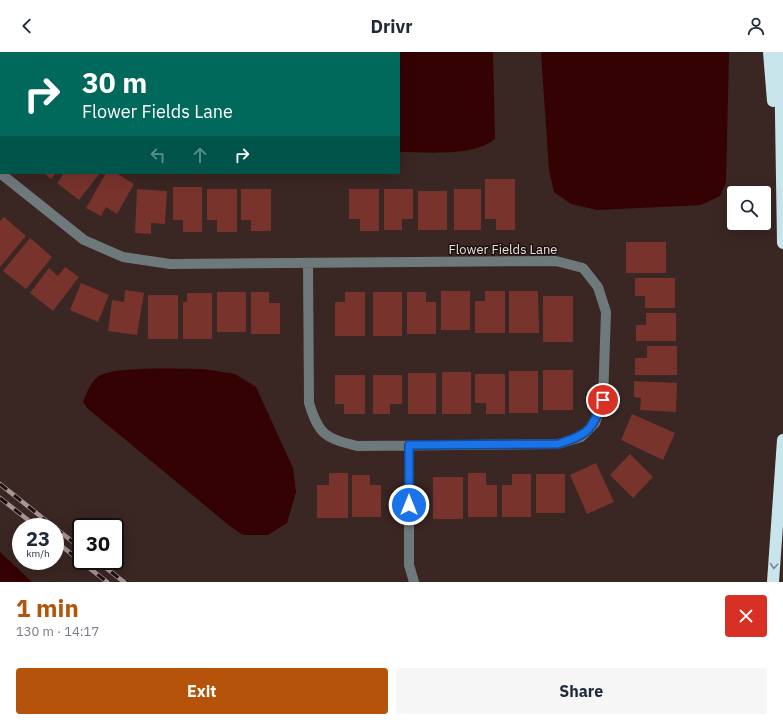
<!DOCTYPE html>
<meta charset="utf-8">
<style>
body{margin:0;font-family:"IBM Plex Sans",sans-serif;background:#f6f6f7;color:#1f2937;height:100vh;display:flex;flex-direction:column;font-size:15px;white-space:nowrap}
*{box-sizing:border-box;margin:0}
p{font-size:13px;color:#747a83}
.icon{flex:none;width:22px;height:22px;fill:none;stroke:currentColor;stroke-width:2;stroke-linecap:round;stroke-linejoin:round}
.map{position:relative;height:530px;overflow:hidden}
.panel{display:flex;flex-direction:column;background:#fff;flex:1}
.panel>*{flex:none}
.guide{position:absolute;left:0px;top:0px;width:400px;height:122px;box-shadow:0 4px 16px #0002;background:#00695c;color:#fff;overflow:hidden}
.tools{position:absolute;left:727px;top:134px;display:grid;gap:8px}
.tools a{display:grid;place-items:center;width:44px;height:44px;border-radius:4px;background:#fff;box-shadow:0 4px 16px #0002;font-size:20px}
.speed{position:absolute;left:12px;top:466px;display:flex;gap:8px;font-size:20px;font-weight:700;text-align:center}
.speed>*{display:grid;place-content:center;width:52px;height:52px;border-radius:50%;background:#fff;box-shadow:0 4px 16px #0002;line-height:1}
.speed small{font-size:10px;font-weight:400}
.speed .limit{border:2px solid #111;border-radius:6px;background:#fff;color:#111}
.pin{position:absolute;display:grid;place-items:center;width:34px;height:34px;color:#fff;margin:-17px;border:2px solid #fff;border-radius:50%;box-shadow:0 1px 4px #0007}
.me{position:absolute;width:44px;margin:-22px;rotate:0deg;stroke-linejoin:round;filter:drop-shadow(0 0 3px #0008)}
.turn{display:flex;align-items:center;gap:14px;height:84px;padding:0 16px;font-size:18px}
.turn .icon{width:52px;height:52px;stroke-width:2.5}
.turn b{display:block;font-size:28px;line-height:34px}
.lanes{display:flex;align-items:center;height:38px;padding:0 16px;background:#0003;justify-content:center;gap:20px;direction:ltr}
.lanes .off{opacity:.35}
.round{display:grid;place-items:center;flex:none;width:42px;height:42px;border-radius:4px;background:#f6f6f7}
.overview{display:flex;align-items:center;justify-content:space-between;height:68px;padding:0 16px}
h1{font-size:24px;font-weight:800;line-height:30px;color:#b45309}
.button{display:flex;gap:8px;margin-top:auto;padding:8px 16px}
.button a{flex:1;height:46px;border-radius:4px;background:#b45309;color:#fff;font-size:16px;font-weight:800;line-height:46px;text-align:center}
.button a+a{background:#f6f6f7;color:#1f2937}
header{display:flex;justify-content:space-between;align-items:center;height:52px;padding:0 16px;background:#fff;font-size:18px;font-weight:800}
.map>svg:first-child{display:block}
</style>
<header><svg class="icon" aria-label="back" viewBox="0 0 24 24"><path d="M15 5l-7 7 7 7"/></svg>Drivr<svg class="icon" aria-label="person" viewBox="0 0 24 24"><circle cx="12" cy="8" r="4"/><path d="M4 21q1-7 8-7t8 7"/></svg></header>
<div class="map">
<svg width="783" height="530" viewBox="0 0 783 530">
<rect width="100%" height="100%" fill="#3a2623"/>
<!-- green -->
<path fill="#63312c" d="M22,0h296l-296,1z"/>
<!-- water -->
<path fill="#340203" d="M368,0h125l2,87c-21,18 -69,13 -96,13v-99z
M541,0h188l-3,130 -6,14 -19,9 -104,5 -26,-6 -17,-12 -5,-22z
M204,317l31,5 21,13 37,81 3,24 -9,31 -19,12h-25l-12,-8 -144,-119 -4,-6c4,-9 8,-23 18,-27 21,-9 78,-6 103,-6z
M0,500l32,30h-32z"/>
<!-- building -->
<path fill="#78332d" d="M44,121h12l-5,6z
M64,121h36l-21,27 -22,-17z
M106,121h10l18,11 -17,30 -11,-7 -5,9 -15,-8z
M485,127h30v51h-19v-11h-11z
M173,135h29v45h-19v-12h-10z
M137,137l30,2 -2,33 -14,-1v11l-16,-1z
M207,137h30v43h-20v-12h-10z
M241,137h30v42h-20v-11h-10z
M349,137h30v42h-19v-12h-11z
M384,137h29v30h-11v11h-18z
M454,137h27v41h-27z
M418,139h29v39h-29z
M4,165l22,19 -26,31v-46z
M30,186l22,19 -26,32 -23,-18z
M626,190h40v31h-40z
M65,215l14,10 -26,34 -23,-18 19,-25 9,8z
M635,226h40v30h-30v-12h-10z
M81,231l28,12 -11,27 -28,-12z
M125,238l19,3 -7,42 -29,-4 4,-31 12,2z
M441,239h29v39h-29z
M485,239h20v42h-30v-32h10z
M509,239h29l1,42h-30z
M217,240h29v40h-29z
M251,240h18v11h11v31h-29z
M345,240h20v44h-30v-34h10z
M373,240h29v44h-29z
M407,240h19v10h10v32h-29z
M187,241h25v46h-29v-37h4z
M148,243h30v44h-30z
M543,244h30v46h-30z
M646,261h30v28h-40v-16h10z
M647,294h30v29h-42v-17h12z
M543,318h30v40h-30z
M509,319h29v42h-29z
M442,320h29v42h-29z
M408,321h28v41h-28z
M475,322h30v40h-19v-11h-11z
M335,323h30v39h-21v-10h-9z
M373,323h29v29h-12v10h-17z
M634,329l43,2 -1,29 -36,-2 1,-12 -7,-1z
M632,362l43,19 -12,27 -42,-20z
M630,402l23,23 -20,21 -23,-23z
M596,411l18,39 -27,12 -17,-39z
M329,421h19v45h-31v-33h12z
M468,421h18v12h11v32h-29z
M512,422h19v43h-29v-32h10z
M536,422h29v39h-29z
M352,423h18v10h11v32h-29z
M433,425h30v42h-30z"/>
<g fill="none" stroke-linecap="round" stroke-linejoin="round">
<!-- minor -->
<path stroke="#6e797b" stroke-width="10" d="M0,121l84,67 39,17 47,7 386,-3 27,7 15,19 8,25 -3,88 -8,23 -14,14 -23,7 -201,2c-32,-8 -38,-11 -48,-43l-1,-140
M409,393v120l5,17"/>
<!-- highway -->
<path stroke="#c9e5ec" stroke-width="12" d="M769,0l4,49
M780,0l3,191
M773,530l10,-142"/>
<!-- rail casing -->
<g stroke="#a79694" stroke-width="4.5">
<path id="rail" d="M0,432l54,43
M0,446l37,29
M55,476l26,20
M55,489l52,41
M97,509l27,21"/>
</g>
<!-- rail -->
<use href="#rail" stroke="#1a1110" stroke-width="3" stroke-dasharray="9" stroke-linecap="butt"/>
</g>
<!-- one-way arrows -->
<defs><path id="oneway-chevron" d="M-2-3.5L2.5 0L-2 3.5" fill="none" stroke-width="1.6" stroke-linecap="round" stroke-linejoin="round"/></defs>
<use stroke="#7a8689" href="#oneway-chevron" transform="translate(774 514) rotate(94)"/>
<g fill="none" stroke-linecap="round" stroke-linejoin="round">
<!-- route casing -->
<g stroke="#114b97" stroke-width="10">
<path id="route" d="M409,453v-60l149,-1c31,-10 34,-14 45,-44"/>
</g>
<!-- route -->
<use href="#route" stroke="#1a73e8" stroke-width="7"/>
</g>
<g text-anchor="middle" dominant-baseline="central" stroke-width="3" stroke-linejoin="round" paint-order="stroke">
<!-- street labels -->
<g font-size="13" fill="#eee0de" stroke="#1a1110">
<text x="503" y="197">Flower Fields Lane</text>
</g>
</g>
</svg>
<div class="tools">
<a><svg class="icon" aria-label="search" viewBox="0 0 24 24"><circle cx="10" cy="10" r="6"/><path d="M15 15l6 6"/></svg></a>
</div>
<div class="speed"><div>23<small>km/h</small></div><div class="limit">30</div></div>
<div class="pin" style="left:603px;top:348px;background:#d93025"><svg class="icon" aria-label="arrive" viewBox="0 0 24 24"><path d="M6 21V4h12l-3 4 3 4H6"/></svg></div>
<svg class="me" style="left:409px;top:453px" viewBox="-20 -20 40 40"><circle r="17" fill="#1a73e8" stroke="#fff" stroke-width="3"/><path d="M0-11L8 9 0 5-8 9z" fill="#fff"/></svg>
<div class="guide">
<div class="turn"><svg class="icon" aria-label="right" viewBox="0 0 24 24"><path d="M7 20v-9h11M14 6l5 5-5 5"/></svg><div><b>30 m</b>Flower Fields Lane</div></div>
<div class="lanes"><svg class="icon off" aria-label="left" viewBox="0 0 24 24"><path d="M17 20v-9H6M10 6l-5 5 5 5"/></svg><svg class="icon off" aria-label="ahead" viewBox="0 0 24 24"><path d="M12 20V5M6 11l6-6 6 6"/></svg><svg class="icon" aria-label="right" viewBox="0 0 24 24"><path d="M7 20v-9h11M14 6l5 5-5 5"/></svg></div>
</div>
</div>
<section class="panel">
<div class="overview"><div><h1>1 min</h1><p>130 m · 14:17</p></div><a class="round" style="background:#d93025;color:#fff"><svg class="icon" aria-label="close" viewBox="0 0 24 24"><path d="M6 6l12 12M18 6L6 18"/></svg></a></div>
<div class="button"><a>Exit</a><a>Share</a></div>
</section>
